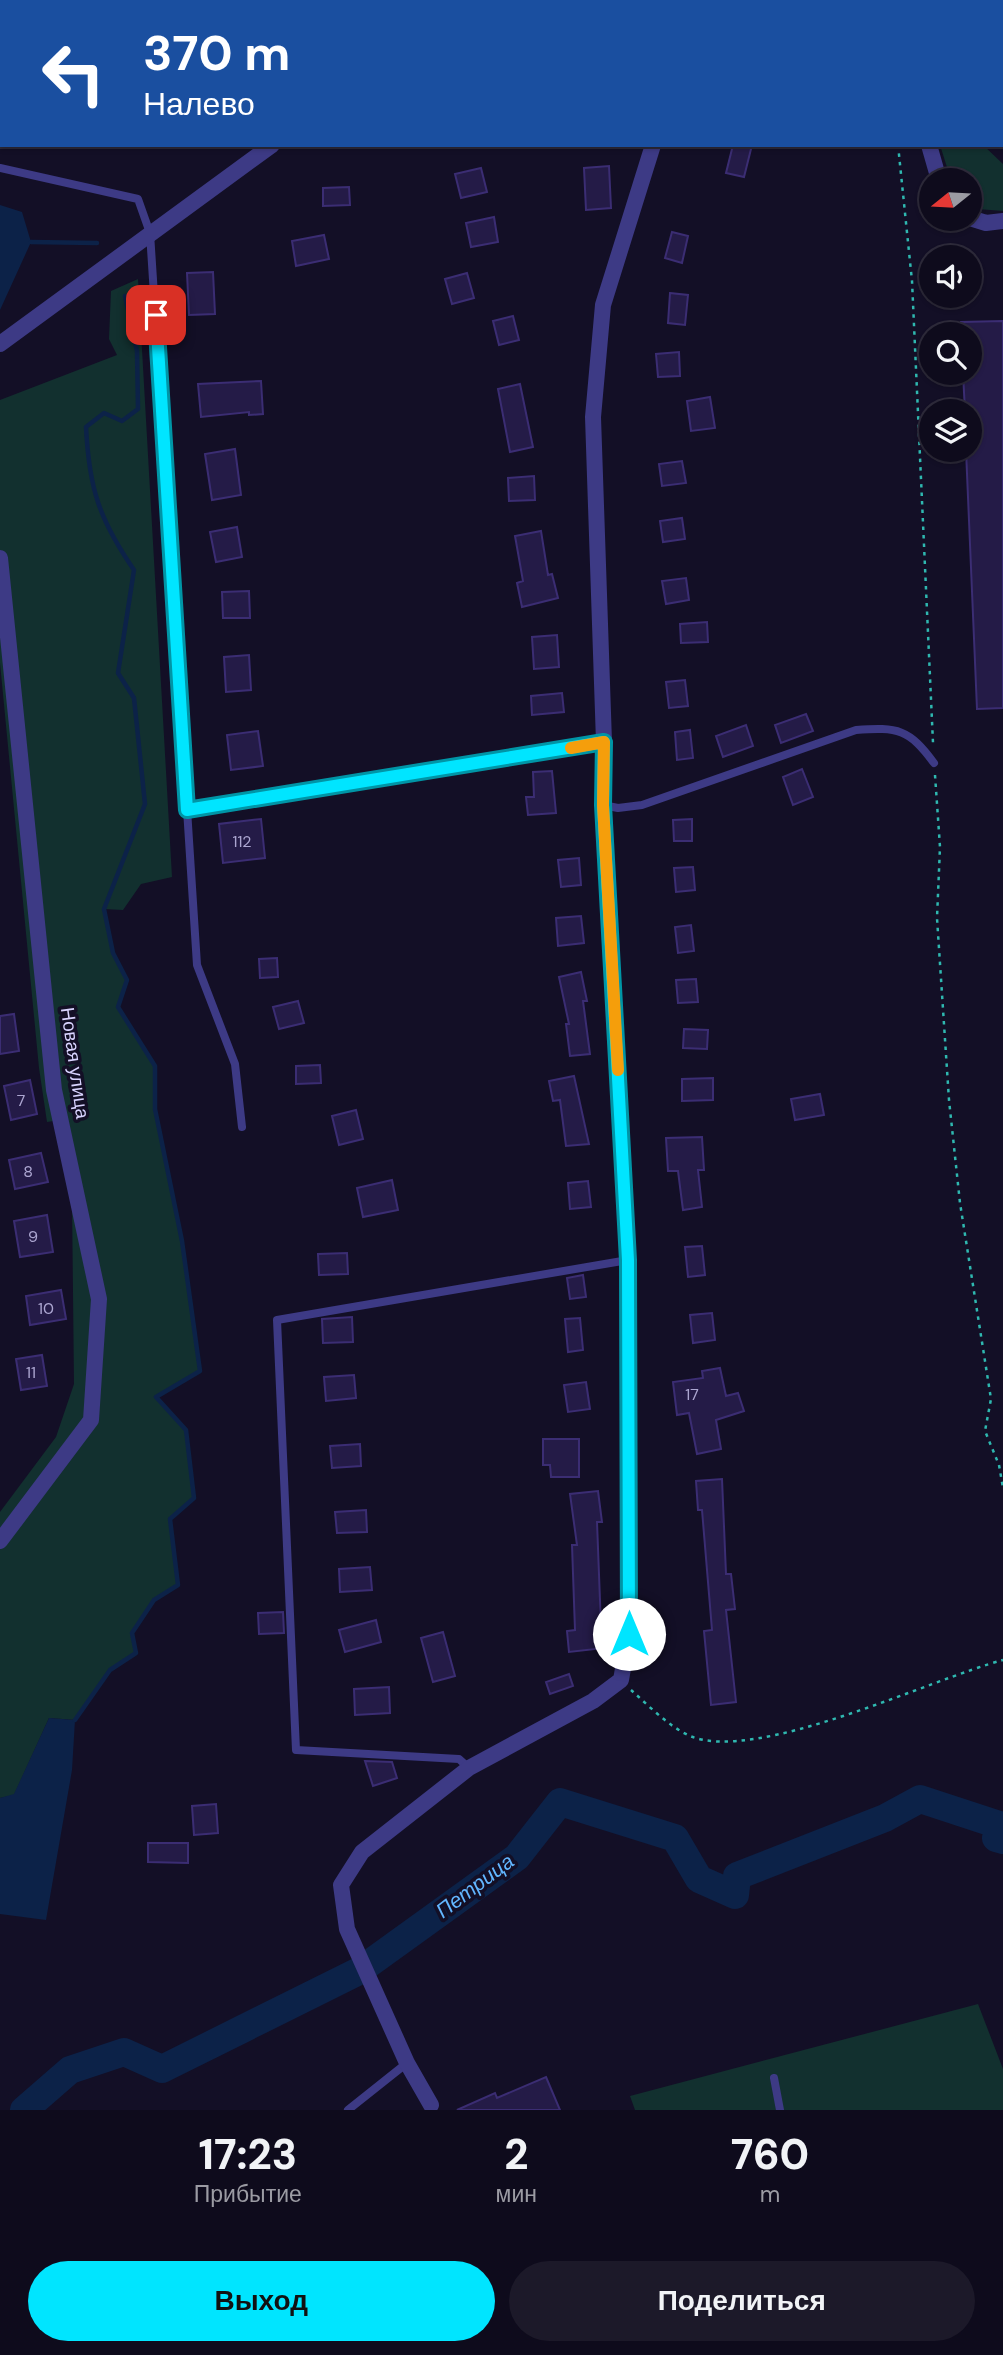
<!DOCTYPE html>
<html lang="ru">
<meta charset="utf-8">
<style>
body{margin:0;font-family:"DM Sans",sans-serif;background:#1c1929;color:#f1f3f6;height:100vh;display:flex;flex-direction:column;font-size:26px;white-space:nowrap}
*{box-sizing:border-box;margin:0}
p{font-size:23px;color:#9b9ba3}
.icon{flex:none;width:38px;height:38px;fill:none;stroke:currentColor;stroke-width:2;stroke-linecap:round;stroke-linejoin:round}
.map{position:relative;height:2110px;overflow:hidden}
.panel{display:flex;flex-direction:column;background:#0e0b1c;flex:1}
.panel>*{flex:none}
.guide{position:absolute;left:0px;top:0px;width:1004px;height:147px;box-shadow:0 2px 5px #0004,0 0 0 2px #2e2b3b;background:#1a4fa0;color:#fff;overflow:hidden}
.needle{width:46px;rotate:252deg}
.fabs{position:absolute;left:919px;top:168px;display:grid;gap:14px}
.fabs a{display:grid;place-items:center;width:63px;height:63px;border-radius:50%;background:#0e0b1c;box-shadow:0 2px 5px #0004,0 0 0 2px #2e2b3b;font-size:35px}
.pin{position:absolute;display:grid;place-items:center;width:60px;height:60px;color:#fff;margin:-30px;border-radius:14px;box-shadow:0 4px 10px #0006}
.me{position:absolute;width:77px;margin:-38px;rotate:0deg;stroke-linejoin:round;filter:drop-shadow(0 0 5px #0008)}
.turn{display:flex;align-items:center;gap:24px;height:147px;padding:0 28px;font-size:32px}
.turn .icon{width:91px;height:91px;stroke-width:2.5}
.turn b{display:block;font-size:49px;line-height:60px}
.eta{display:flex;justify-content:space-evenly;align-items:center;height:119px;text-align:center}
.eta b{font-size:42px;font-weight:800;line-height:49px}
.action{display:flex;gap:14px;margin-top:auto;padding:14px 28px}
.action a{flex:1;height:80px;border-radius:42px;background:#00e5ff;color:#111;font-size:28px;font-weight:800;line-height:80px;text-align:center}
.action a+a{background:#1c1929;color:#f1f3f6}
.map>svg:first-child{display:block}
</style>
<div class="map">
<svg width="1003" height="2110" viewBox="0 0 1003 2110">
<rect width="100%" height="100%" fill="#130f26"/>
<!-- green -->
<path fill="#12302f" d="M940,145h43l20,19v47l-25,-2 -8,-5v-24h-19z
M138,279l34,598 -31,7 -18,26 -19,-1 9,44 14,27 -8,27 36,59v43l27,132 18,130 -43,27 29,32 8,68 -24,21 8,66 -24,15 -22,32 4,21 -26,17 -35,50 -26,-2 -35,77 -14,3v-286l56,-75 18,-53 -2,-183 -12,-81 -13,2 -8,-54 -39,-405v-263l117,-45 -8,-16 2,-48z
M978,2004l25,65v41h-368l-5,-14z"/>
<!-- water -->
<path fill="#0c2248" d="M0,205l22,7 9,30 -31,68z
M49,1718l26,2 -3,50 -26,150 -46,-6v-116l14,-4z"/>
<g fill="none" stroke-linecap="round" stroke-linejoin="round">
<!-- stream -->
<path stroke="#0c2248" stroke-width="4.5" d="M31,242l66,1
M75,1720l35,-50 26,-17 -4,-20 22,-33 24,-15 -8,-66 24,-21 -8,-68 -30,-33 44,-26 -18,-130 -27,-132v-43l-37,-59 9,-27 -14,-27 -9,-44 41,-105 -11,-106 -16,-25 16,-103c-35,-51 -45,-82 -48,-143l18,-14 18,8 16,-12 -1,-58 -12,-55"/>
<!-- river -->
<path stroke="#0c2248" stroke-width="28" d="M24,2110l46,-40 54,-18 38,17 197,-98 158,-114 43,-55 115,36 24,41 36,16 2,-19 148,-58 35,-19 79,26 -3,13 7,2"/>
</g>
<!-- building -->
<path fill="#241b47" stroke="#3b2d73" stroke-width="2" d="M733,145h19l-8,32 -18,-4z
M609,166l2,42 -25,2 -2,-42z
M481,168l6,24 -26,6 -6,-24z
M349,187l1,18 -27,1v-18z
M494,217l4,25 -27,5 -5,-24z
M672,232l16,4 -6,27 -17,-5z
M324,235l5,24 -33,7 -4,-25z
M213,272l2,42 -26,1 -2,-42z
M467,273l7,25 -22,6 -7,-25z
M670,293l18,2 -3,30 -17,-2z
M513,316l6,24 -20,5 -6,-24z
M1003,321v387l-26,1 -11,-259h4v-39h-5l-2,-38h7v-39h-8l-1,-12z
M679,352l1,24 -22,1 -2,-23z
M261,381l2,33 -14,1v-3l-48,5 -3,-33z
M520,384l13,63 -23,5 -12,-63z
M710,397l5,31 -24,3 -4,-30z
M235,449l6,46 -29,5 -7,-46z
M682,461l4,22 -24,3 -3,-22z
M534,476l1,24 -26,1 -1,-23z
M682,518l3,21 -22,3 -3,-21z
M237,527l5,30 -26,5 -6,-30z
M541,531l7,44 4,-1 6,24 -36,9 -5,-24 6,-2 -8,-45z
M686,578l3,22 -23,4 -4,-23z
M249,591l1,27h-27l-1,-26z
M707,622l1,20 -27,1 -1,-19z
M557,635l2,32 -25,2 -2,-32z
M249,655l2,35 -25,2 -2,-35z
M685,680l3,26 -19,2 -3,-26z
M562,693l2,19 -32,3 -1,-19z
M806,714l7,17 -32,12 -6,-18z
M746,725l7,21 -30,11 -7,-21z
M690,730l3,28 -16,2 -2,-28z
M258,731l5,35 -32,4 -4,-35z
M802,769l11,28 -20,8 -10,-28z
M552,771l4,42 -28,2 -2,-18h8l-1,-25z
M261,819l4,39 -42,5 -4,-39z
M692,819v22h-18l-1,-21z
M579,858l2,27 -20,2 -3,-27z
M693,867l2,23 -19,2 -2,-24z
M581,916l3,27 -26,3 -2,-28z
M691,925l3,26 -16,2 -3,-26z
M277,958l1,19 -18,1 -1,-19z
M581,972l6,29h-4l7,53 -20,2 -4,-32h3l-10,-47z
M696,979l2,23 -20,1 -2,-23z
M298,1001l6,22 -25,6 -6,-22z
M14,1014l5,37 -19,3v-38z
M684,1029l24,1 -1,19 -24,-1z
M320,1065l1,18 -25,1v-18z
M574,1076l15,68 -23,2 -6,-46 -7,1 -4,-20z
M713,1078v22l-31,1v-22z
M30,1080l7,34 -26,6 -7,-34z
M820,1094l4,21 -29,5 -4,-21z
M356,1110l7,29 -24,6 -7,-29z
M702,1137l2,33h-6l4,37 -19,3 -5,-39h-10l-2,-33z
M41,1153l7,29 -33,7 -6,-29z
M392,1180l6,30 -35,7 -6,-29z
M588,1181l3,26 -21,2 -2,-26z
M47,1215l6,37 -33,5 -6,-36z
M702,1246l3,29 -17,2 -3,-30z
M347,1253l1,21 -29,1 -1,-21z
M583,1275l3,22 -16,2 -3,-21z
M61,1290l5,29 -36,6 -4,-29z
M712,1313l3,27 -22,3 -3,-28z
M352,1317l1,25 -30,1 -1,-24z
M580,1318l3,32 -15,2 -3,-33z
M42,1355l5,31 -26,4 -5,-31z
M720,1368l6,28 12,-3 6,18 -28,9 5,29 -24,5 -8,-41 -12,2 -4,-33 30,-4 -1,-7z
M354,1375l2,23 -30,3 -2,-24z
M586,1382l4,27 -22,3 -4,-27z
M543,1439h36v38h-28l-1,-12h-7z
M360,1444l1,22 -29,2 -2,-22z
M722,1479l4,95h5l4,35 -9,1 10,92 -25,3 -7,-74 8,-1 -10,-120h-4l-2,-29z
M598,1491l4,31h-5l4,105 4,21 -36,4 -2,-21 8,-1 -3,-85h5l-7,-51z
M366,1510l1,22 -30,1 -2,-21z
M370,1567l2,23 -32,2 -1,-23z
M283,1612l1,21 -25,1 -1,-21z
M376,1620l5,22 -36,10 -6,-22z
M443,1632l12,44 -22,6 -12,-44z
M569,1674l4,12 -23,8 -4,-12z
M389,1687l1,26 -35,2 -1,-26z
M365,1761l27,1 5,16 -24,8z
M216,1804l2,29 -24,2 -2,-29z
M148,1843h40v20l-40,-1z
M546,2077l14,33h-103l38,-17 2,5z"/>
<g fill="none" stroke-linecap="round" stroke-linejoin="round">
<!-- path -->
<path stroke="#2fb8b0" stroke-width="2.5" stroke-dasharray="3.5 5" stroke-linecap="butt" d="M898,145l14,136 21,462
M935,775l5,72 -3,71 12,182 11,103 31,196 -6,32 14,34 4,23
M631,1690c18,16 37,36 59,46 66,28 241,-57 313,-76"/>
<!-- lane -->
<path stroke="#3d3a85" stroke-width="8" d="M0,168l138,31 12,34 47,732 38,99 7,63
M603,805l15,3 24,-3 214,-75c42,-3 53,-1 78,33
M187,810l417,-68
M469,1768l-10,-9 -163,-9 -19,-430 351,-60
M774,2078l6,32
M348,2110l59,-47"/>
<!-- street -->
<path stroke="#3d3a85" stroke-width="16" d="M898,0v2
M940,0v2
M695,2l7,-2
M929,145l10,35
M970,218l16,5 17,-2
M0,344l272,-199
M0,558l54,532 45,209 -8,121 -91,121
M431,2105l-24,-42 -60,-134 -6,-44 21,-33 107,-84 124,-67 28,-21 8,-46 -1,-374 -25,-455 1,-63 -11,-325 10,-112 50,-160"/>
<!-- secondary -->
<path stroke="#6f6bff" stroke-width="18" d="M914,0v2"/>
</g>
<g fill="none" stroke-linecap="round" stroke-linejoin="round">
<!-- route casing -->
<g stroke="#0095a6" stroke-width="18">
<path id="route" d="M156,315l31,495 417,-68 -1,63 25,455 1,374"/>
</g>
<!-- route -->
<use href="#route" stroke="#00e5ff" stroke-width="12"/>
<!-- slow -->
<path stroke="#f59e0b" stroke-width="12" d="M571,748l33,-6 -1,63 15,265"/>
</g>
<g text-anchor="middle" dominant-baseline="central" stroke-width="7" stroke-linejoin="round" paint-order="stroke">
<!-- number labels -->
<g font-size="16" fill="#aca6d1">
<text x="242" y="841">112</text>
<text x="21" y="1100">7</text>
<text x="28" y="1171">8</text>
<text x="33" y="1236">9</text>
<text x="46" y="1308">10</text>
<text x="31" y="1372">11</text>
<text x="692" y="1394">17</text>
</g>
<!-- street labels -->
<g font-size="19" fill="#d9d4ff" stroke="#130f26">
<text transform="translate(75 1063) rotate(82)">Новая улица</text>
</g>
<!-- water labels -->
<g font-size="21" font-style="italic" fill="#62b6ff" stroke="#130f26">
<text transform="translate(475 1886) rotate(-37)">Петрица</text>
</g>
</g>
</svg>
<div class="fabs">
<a><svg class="needle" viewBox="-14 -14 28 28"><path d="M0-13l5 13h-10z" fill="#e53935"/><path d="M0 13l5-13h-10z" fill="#9b9ba3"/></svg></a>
<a><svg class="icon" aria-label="sound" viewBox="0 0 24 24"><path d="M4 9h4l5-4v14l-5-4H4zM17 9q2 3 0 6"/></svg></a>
<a><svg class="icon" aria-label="search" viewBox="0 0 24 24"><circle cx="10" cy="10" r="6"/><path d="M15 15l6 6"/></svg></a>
<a><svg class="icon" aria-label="layers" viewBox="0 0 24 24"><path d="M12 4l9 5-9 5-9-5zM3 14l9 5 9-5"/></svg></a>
</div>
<div class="pin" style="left:156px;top:315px;background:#d93025"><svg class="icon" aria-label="arrive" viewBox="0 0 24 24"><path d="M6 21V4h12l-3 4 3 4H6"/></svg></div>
<svg class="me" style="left:629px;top:1634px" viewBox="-20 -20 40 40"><circle r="19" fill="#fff"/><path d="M0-13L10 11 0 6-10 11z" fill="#00e5ff"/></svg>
<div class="guide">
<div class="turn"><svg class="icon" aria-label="left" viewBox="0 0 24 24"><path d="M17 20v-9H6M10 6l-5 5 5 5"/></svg><div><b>370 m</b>Налево</div></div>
</div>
</div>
<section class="panel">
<div class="eta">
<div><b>17:23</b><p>Прибытие</p></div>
<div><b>2</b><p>мин</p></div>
<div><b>760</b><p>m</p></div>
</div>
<div class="action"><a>Выход</a><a>Поделиться</a></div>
</section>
